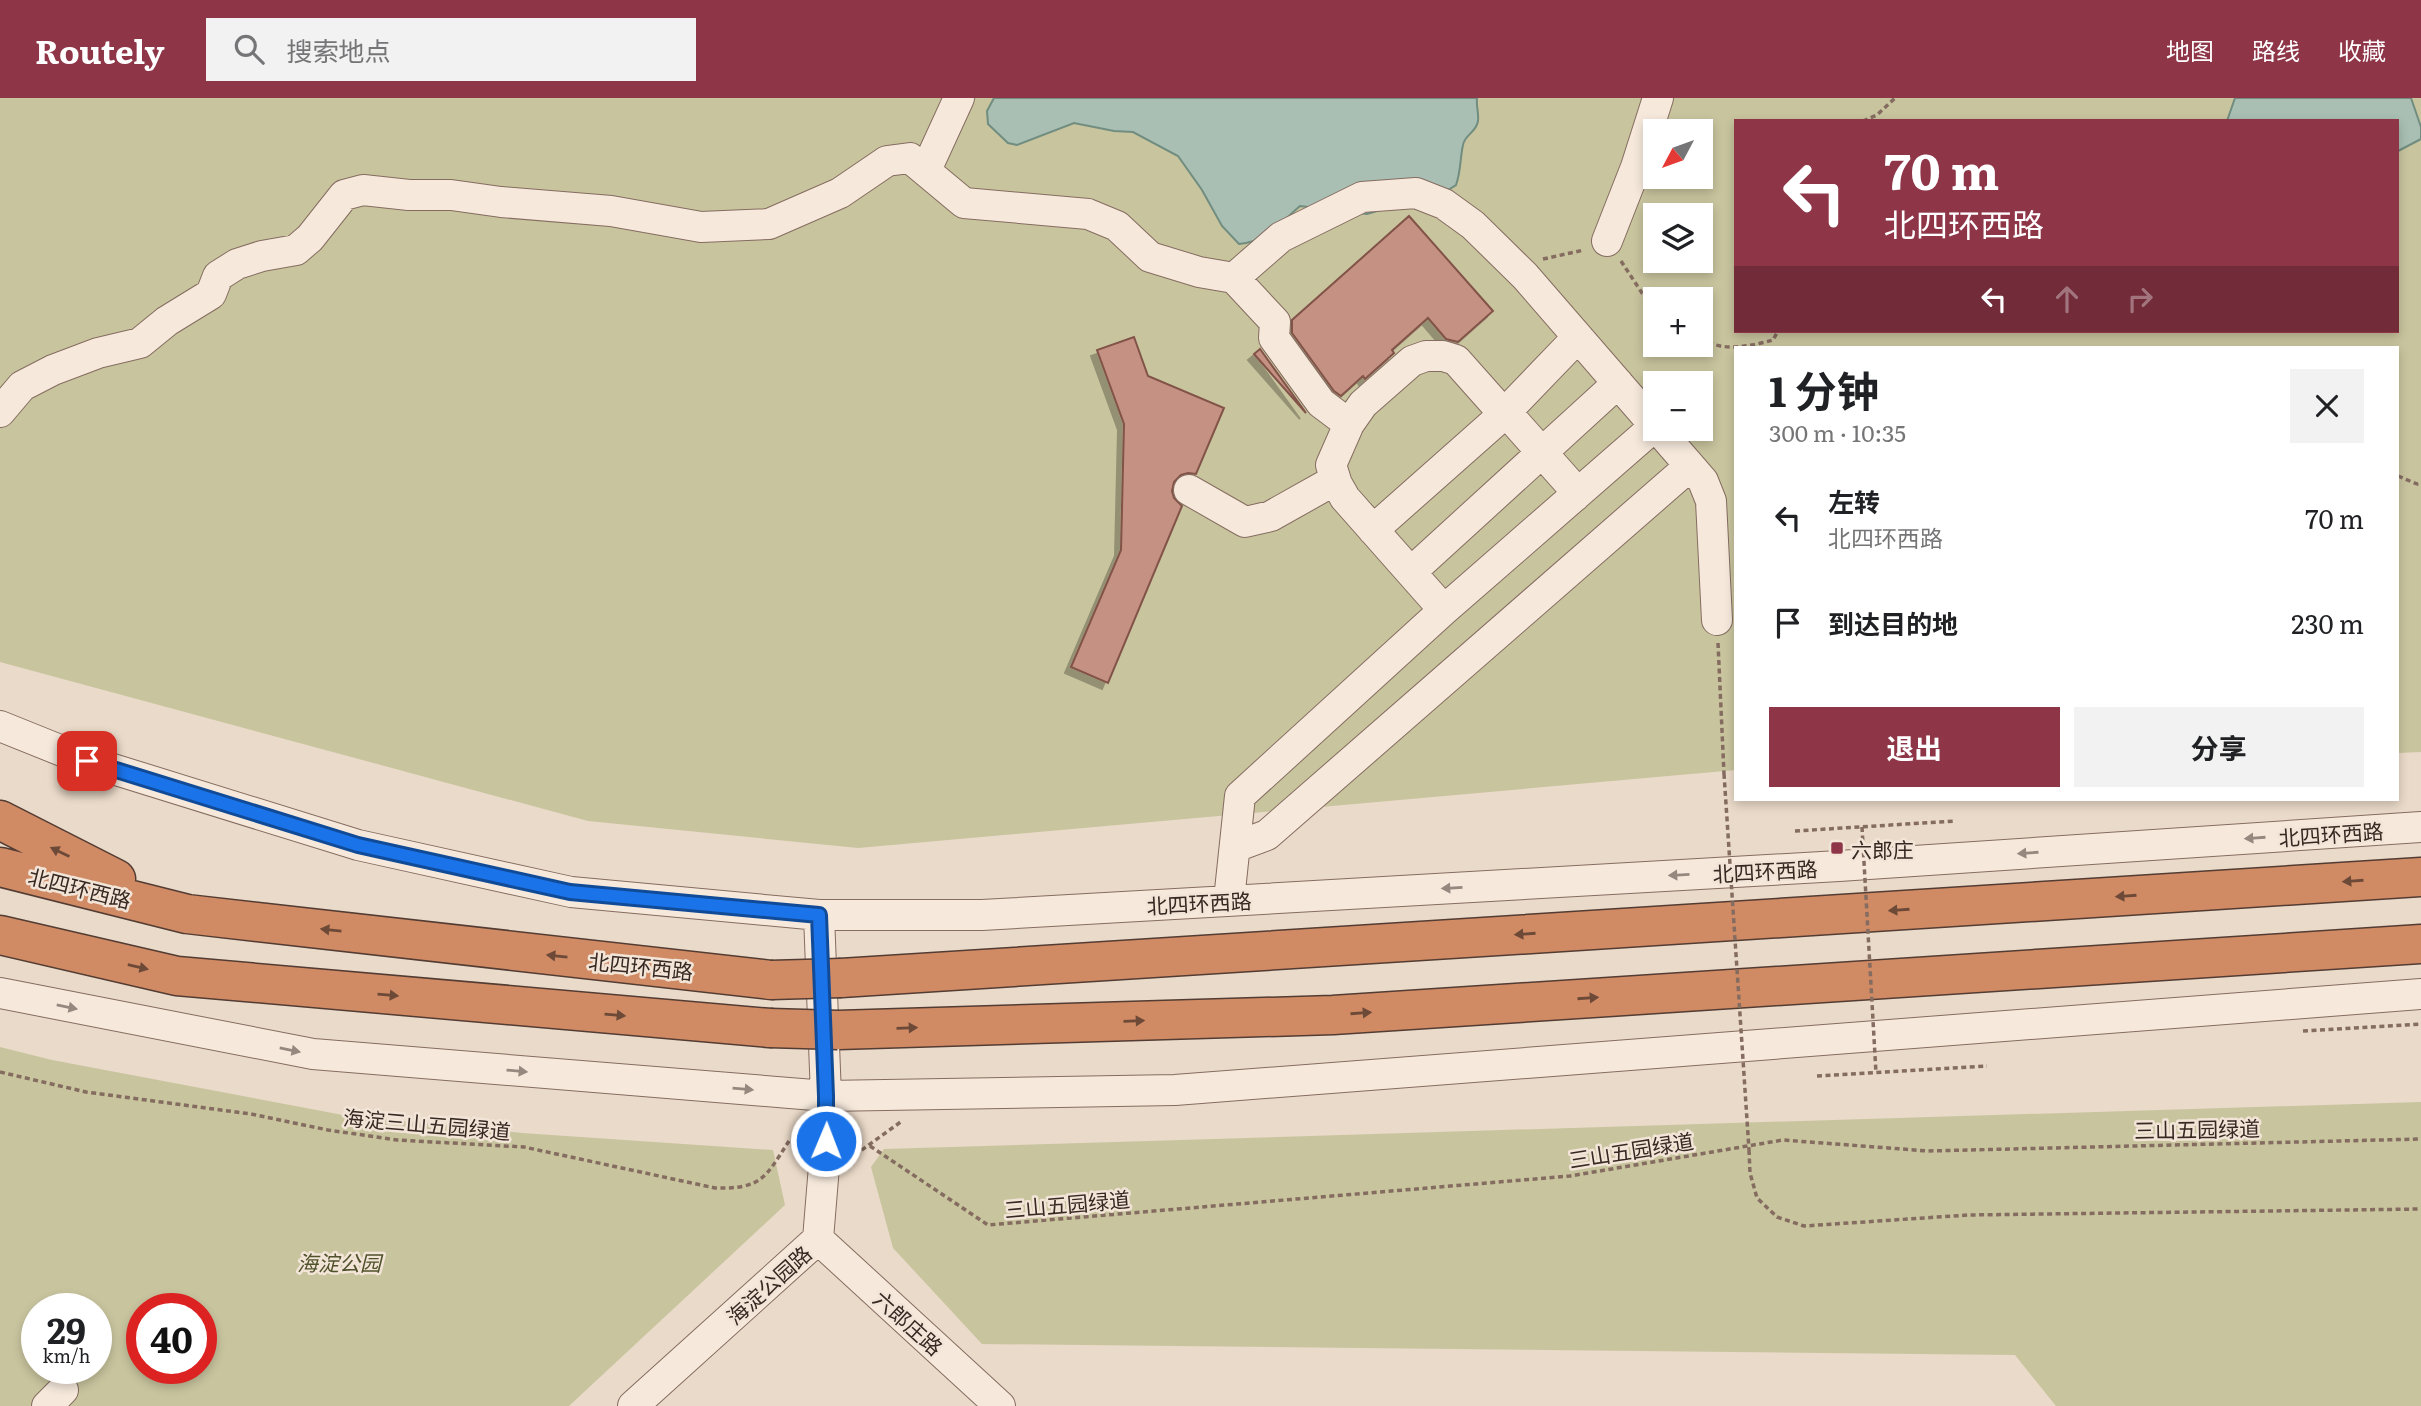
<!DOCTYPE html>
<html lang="zh">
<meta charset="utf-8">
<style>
body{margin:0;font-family:Literata,"Noto Sans SC",serif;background:#f2f2f2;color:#202124;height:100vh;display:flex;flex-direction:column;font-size:26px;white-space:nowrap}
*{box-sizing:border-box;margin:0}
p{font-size:23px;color:#757577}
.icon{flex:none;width:38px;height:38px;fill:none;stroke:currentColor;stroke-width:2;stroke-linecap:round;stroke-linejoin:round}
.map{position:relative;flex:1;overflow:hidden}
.side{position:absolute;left:1734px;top:248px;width:665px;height:455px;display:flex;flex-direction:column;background:#fff;border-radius:0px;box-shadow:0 4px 10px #0003}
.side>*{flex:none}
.top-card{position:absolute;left:1734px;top:21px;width:665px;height:214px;border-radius:0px;box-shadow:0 4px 10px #0003;background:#8e3648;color:#fff;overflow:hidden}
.needle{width:46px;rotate:229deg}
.tools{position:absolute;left:1643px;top:21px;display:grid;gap:14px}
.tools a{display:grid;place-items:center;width:70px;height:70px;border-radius:0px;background:#fff;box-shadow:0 4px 10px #0003;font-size:35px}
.speed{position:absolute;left:21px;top:1195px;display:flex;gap:14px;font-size:35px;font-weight:700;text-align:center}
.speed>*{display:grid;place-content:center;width:91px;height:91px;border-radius:50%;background:#fff;box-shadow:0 4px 10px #0003;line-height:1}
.speed small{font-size:18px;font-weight:400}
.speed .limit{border:10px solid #d22;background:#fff;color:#111}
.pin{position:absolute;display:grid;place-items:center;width:60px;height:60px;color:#fff;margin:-30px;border-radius:14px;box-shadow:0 4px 10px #0006}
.me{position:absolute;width:77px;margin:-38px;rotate:1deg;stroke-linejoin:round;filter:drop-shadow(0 0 5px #0008)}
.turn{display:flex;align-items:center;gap:24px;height:147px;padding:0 35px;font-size:32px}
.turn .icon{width:91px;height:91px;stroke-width:2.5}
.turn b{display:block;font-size:49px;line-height:60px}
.lanes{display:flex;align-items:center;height:66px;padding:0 35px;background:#0003;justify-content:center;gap:35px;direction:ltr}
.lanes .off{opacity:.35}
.round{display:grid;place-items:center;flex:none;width:74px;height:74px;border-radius:0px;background:#f2f2f2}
.summary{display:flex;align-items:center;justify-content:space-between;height:119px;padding:0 35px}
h1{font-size:42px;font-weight:700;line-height:52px}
.action{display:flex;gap:14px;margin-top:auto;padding:14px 35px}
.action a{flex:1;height:80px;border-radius:0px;background:#8e3648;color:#fff;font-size:28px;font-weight:700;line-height:80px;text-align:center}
.action a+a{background:#f2f2f2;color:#202124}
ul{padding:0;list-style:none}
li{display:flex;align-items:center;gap:21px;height:105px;padding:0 35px}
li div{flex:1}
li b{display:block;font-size:26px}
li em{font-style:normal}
header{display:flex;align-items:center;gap:42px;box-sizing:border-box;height:98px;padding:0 35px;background:#8e3648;color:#fff}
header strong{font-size:33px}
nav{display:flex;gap:38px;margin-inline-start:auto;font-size:24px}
.search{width:490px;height:63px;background:#f2f2f2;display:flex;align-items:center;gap:18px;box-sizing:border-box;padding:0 24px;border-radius:0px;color:#757577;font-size:26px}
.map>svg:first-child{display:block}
</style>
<header>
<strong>Routely</strong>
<div class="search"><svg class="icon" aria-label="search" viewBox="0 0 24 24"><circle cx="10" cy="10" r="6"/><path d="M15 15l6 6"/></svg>搜索地点</div>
<nav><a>地图</a><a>路线</a><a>收藏</a></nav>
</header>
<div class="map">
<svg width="2421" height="1308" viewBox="0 0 2421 1308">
<defs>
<filter id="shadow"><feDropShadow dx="-6" dy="6" stdDeviation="0" flood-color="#0004"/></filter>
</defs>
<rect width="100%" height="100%" fill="#eadac9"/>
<!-- green -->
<path fill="#c8c49e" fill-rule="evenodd" d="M0,0h2421v654l-23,1v-405h-662v422l-878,78 -270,-27 -588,-159zM1736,23h662v210h-662zM1656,33h45v46h-45zM1656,117h45v46h-45zM1656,201h45v46h-45zM1656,285h45v46h-45z
M0,949l52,13 291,55 179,18 251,17 12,55 -216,201h-569zM37,1211h59v59h-59zM142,1211h59v59h-59z
M2421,1004v304h-365l-41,-51 -1033,-11 -89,-96 -22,-81 13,-18z"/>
<!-- water -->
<path fill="#a9bfb4" stroke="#718d80" stroke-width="2" d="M994,0h483c-1,8 2,15 1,23 -2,12 -13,13 -15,24 -3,13 -2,26 -7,40l-8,5 -81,24 -67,-8c-20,17 -34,36 -61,38l-17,-18 -20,-36 -24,-34 -45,-24 -19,-1 -40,-8 -57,22 -9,-2 -20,-19 -1,-13z
M2235,0h176l10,29v12l-23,12v-30h-171z"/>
<!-- building -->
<path fill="#c49183" stroke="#825348" stroke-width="2" filter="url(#shadow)" d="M1409,118l84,95 -35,31 -12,-3 -18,-21 -36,32 2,3 -29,26 -2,-3 -22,20 -7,-5 -42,-58v-13z
M1134,239l14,39 76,32 -28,66 -8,-1 -7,2 -7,7 -2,9 2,7 8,8 -74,177 -37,-16 50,-117 3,-126 -27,-74z
M1260,251l46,64 -52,-59z"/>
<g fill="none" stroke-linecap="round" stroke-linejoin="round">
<!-- minor casing -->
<g stroke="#856c60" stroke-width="32">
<path id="minor" d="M926,72l33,-72
M1607,143l29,-74 22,-69
M0,314l22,-26 31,-16 45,-17 42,-10 27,-22 44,-27 7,-18 19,-12 25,-8 34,-6 14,-12 34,-43 19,-5 46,5h42l50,7 110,9 90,16 68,-3 71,-31 47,-32 23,-3 54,45 124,11 29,12 33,31 49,15 35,6
M1658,331l45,52 8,20 6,119
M1189,392l56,32 26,-6 64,-36
M1373,432l131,-116 10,7 55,62 6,13
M1411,474l207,-189
M1444,512l-99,-112 -8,-14 -6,-19 18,-41 14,-20 49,-43 14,-5h17l13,4 48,54 74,-77
M0,628l87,35 271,84 213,47 248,23h163l857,-49 582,-39
M1235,749l32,-12 423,-369
M1229,802l11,-104 204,-186 211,-184 -130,-150 -52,-51 -29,-21 -28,-11 -54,4 -81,40 -47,41 41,44 -1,16 47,65 28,21
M0,895l313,61 513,42 349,-6 1246,-96
M818,1141l182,167
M47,1308l16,-16
M633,1308l185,-167 7,-85 1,-58 -7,-181"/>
</g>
<!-- highway casing -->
<g stroke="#533c33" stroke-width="41">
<path id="highway" d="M0,722l116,59
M0,769l187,47 584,66
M0,837l177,41 593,52
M841,880l1580,-101
M838,932l495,-15 1088,-71"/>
</g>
<!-- path -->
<path stroke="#856c60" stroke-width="3.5" stroke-dasharray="5 3.5" stroke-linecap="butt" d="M1863,23l14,-6 18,-17
M1543,161l41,-9
M1621,163l21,32 14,10
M1701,240c20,15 50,8 72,2l5,-9
M2398,378l19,8 4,-1
M1718,545l6,131
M1795,733l160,-10
M2303,933l118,-7
M0,974l86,20 165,22 77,16 69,10 127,7 191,41c47,1 50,-10 74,-47
M1817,978l170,-10
M870,1048l118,79 582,-49 213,-36 145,11 493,-12
M1749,1052l1,23 7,25 20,19 27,9 164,-11 453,-6
M851,1064l1,-5 50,-36"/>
<!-- minor -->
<use href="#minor" stroke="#f6e9dc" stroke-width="30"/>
<!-- highway -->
<use href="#highway" stroke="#d08a64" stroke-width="38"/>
<!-- highway-bridge casing -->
<g stroke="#533c33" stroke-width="41" stroke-linecap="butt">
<path id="highway-bridge" d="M771,882l70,-2
M770,930l68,2"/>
</g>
<!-- path-bridge -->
<path stroke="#856c60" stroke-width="3.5" stroke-dasharray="5 3.5" stroke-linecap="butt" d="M1724,676l25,376
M1862,729l14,246"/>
<!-- highway-bridge -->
<use href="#highway-bridge" stroke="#d08a64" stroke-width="38"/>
</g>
<!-- one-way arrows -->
<defs><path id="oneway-solid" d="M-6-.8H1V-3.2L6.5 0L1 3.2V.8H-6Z" transform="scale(1.75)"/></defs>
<g fill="#96887e">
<use href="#oneway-solid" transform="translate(2255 740) rotate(176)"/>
<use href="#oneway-solid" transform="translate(2028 755) rotate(176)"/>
<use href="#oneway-solid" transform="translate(1679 777) rotate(177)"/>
<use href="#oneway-solid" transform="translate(1452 790) rotate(177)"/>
<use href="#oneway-solid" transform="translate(67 909) rotate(11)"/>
<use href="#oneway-solid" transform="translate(290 952) rotate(11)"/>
<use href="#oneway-solid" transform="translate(517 973) rotate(5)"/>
<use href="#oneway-solid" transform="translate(743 991) rotate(5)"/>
</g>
<g fill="#6d4a38">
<use href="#oneway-solid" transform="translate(60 754) rotate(-154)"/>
<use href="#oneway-solid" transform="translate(2353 783) rotate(176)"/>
<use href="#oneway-solid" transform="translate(2126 798) rotate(176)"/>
<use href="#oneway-solid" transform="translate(1899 812) rotate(176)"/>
<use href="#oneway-solid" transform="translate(331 832) rotate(-174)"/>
<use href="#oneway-solid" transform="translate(1525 836) rotate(176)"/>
<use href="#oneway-solid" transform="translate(557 858) rotate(-174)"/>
<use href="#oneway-solid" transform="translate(138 869) rotate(13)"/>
<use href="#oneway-solid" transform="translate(388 897) rotate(5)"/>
<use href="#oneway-solid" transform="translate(1588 900) rotate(-4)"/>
<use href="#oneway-solid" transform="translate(1361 915) rotate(-4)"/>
<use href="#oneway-solid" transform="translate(615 917) rotate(5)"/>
<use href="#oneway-solid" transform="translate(1134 923) rotate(-2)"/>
<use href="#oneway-solid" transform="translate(907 930) rotate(-2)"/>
</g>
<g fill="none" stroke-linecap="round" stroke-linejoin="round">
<!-- route casing -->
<g stroke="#114b97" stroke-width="18">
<path id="route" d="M87,663l271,84 212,47 249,23 7,181v45"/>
</g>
<!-- route -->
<use href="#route" stroke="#1a73e8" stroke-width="12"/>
</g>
<!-- markers -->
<rect fill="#8e3648" stroke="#f2e5d8" stroke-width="2.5" x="1830" y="743" width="14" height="14" rx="3.5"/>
<g text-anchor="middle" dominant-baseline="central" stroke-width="5" stroke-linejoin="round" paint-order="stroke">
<!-- street labels -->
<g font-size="21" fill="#372821" stroke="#f2e5d8">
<text transform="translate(2331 735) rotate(-4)">北四环西路</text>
<text transform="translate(1765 772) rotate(-3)">北四环西路</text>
<text transform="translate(80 789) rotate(14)">北四环西路</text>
<text transform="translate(1199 804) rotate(-3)">北四环西路</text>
<text transform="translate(641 867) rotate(6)">北四环西路</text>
<text transform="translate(427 1025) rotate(5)">海淀三山五园绿道</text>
<text transform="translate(2197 1030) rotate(-1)">三山五园绿道</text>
<text transform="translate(1631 1051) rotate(-9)">三山五园绿道</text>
<text transform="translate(1067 1105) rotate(-5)">三山五园绿道</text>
<text transform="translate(768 1186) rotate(-42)">海淀公园路</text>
<text transform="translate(909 1224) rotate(42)">六郎庄路</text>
</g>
<!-- poi labels -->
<g font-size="21" fill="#372821" stroke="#f2e5d8" text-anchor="start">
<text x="1851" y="750">六郎庄</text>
</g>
<!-- park labels -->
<g font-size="21" font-style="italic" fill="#4f512a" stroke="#f2e5d8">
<text x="339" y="1163">海淀公园</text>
</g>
</g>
</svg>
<div class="tools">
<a><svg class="needle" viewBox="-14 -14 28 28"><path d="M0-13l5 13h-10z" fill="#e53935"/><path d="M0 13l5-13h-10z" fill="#757577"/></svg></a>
<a><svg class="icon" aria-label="layers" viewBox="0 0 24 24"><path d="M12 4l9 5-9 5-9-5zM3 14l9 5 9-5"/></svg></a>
<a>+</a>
<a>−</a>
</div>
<div class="speed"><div>29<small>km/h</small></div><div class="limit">40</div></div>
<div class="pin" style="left:87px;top:663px;background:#d93025"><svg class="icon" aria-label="arrive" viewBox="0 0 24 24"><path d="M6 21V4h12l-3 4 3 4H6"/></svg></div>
<svg class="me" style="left:826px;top:1043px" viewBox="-20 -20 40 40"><circle r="17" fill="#1a73e8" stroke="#fff" stroke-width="3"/><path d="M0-11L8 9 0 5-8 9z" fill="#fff"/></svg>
<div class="top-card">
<div class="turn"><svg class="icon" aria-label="left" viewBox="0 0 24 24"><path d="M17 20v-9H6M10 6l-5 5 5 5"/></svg><div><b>70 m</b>北四环西路</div></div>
<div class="lanes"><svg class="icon" aria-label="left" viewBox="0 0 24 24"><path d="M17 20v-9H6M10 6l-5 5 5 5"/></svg><svg class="icon off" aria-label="ahead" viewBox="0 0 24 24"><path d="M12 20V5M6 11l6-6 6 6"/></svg><svg class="icon off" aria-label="right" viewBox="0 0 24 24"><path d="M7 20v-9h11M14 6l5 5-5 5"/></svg></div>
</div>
<section class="side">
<div class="summary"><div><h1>1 分钟</h1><p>300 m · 10:35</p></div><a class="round"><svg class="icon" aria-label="close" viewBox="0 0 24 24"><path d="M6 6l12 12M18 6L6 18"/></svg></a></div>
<ul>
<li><svg class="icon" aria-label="left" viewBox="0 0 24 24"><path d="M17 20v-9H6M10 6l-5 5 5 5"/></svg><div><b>左转</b><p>北四环西路</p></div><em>70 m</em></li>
<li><svg class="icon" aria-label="arrive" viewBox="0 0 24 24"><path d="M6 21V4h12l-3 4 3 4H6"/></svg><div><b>到达目的地</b></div><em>230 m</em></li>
</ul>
<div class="action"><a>退出</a><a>分享</a></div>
</section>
</div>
